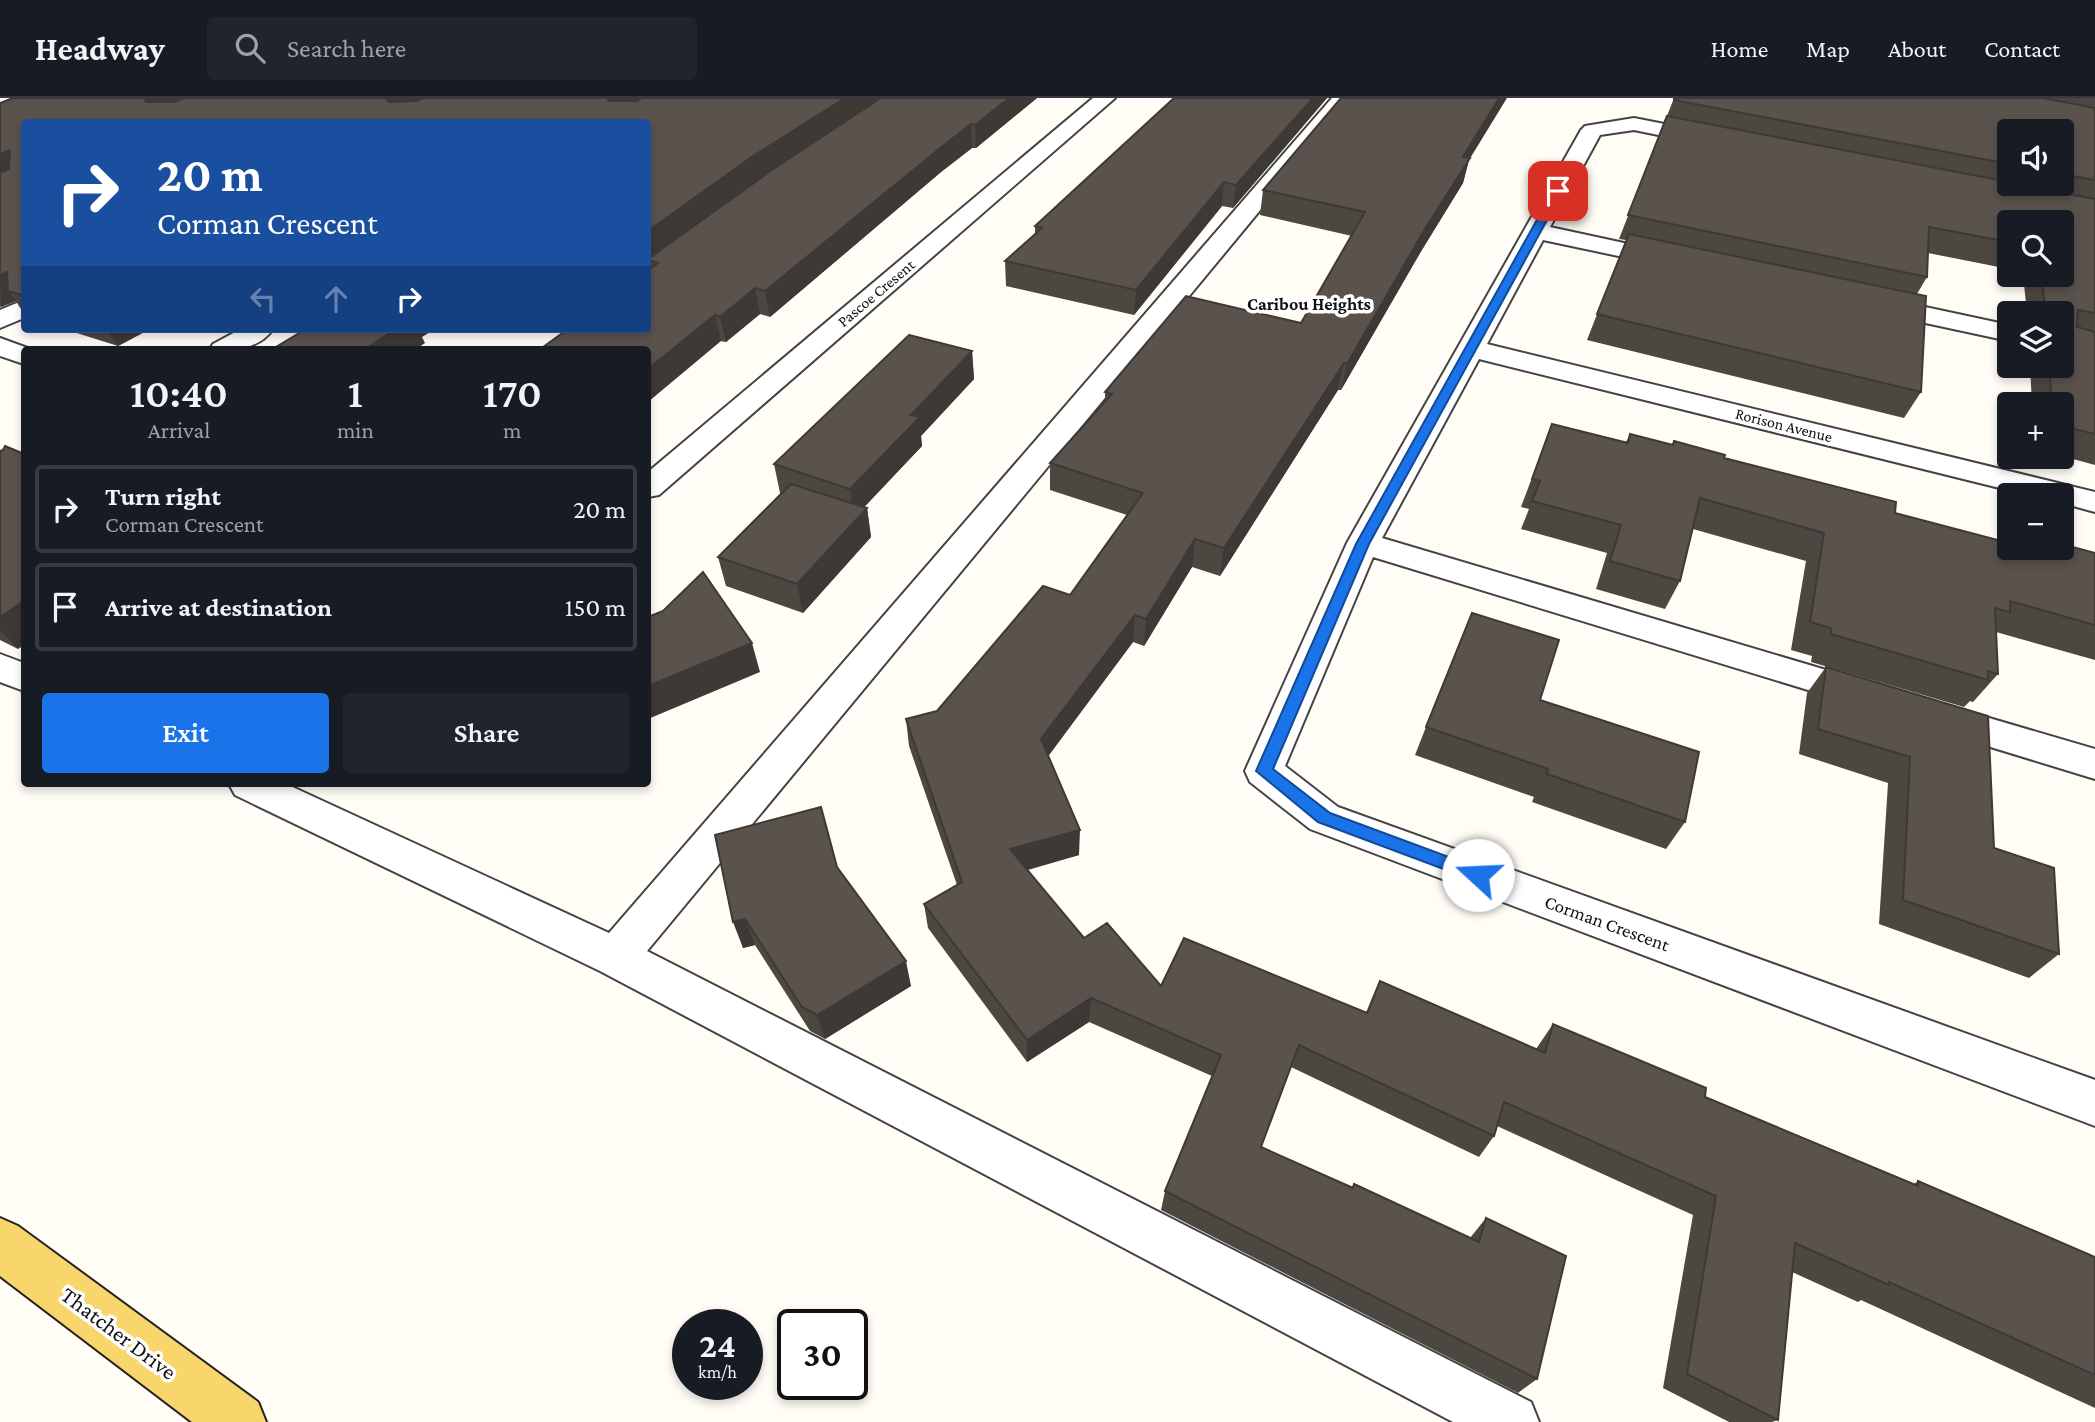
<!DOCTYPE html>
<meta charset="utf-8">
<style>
body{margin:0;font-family:"Crimson Pro",serif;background:#20242c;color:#f1f3f6;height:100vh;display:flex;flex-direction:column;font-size:26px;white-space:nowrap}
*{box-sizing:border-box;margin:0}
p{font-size:23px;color:#9ea1a6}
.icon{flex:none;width:38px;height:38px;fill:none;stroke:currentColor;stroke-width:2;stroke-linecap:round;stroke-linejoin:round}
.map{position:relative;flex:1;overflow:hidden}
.panel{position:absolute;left:21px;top:248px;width:630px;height:441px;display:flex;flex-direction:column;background:#171b24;border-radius:7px;box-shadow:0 4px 10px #0003}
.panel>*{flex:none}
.top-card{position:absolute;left:21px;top:21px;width:630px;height:214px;border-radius:7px;box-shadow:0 4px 10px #0003;background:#1a4fa0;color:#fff;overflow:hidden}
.buttons{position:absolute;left:1997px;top:21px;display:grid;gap:14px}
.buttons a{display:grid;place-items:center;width:77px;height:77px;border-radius:7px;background:#171b24;box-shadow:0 4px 10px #0003;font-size:35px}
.speed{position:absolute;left:672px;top:1211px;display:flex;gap:14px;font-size:35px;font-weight:700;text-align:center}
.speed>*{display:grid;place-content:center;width:91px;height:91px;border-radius:50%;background:#171b24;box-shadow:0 4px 10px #0003;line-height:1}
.speed small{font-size:18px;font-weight:400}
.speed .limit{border:4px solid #111;border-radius:10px;background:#fff;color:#111}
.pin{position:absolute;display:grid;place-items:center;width:60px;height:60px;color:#fff;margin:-30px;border-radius:14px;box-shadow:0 4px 10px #0006}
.me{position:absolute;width:77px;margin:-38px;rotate:290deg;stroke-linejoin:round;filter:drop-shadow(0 0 5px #0008)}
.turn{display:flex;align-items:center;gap:24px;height:147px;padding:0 21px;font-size:32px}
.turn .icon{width:91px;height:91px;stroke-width:2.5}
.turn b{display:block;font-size:49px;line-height:60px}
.lanes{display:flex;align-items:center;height:66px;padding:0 21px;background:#0003;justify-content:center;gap:35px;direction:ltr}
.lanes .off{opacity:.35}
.eta{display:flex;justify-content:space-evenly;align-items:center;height:119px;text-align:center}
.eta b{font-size:42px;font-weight:600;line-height:49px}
.action{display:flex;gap:14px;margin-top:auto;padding:14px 21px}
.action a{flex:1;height:80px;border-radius:7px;background:#1a73e8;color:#fff;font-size:28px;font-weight:600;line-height:80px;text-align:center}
.action a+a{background:#20242c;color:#f1f3f6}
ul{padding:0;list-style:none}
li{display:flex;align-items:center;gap:21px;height:88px;margin:0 14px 10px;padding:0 7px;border:4px solid #363941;border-radius:7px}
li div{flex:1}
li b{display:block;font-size:26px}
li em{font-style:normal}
header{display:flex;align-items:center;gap:42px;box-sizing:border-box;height:98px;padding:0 35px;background:#171b24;border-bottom:2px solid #363941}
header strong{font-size:33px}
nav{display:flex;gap:38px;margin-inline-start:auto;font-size:24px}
.search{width:490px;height:63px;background:#20242c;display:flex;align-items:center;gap:18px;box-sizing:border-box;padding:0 24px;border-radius:7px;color:#9ea1a6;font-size:26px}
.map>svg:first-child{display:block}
</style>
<header>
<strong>Headway</strong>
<div class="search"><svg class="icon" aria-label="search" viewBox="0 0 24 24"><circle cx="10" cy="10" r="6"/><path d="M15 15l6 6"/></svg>Search here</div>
<nav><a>Home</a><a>Map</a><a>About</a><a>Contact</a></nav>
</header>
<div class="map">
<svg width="2095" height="1324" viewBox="0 0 2095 1324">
<rect width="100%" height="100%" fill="#fffdf5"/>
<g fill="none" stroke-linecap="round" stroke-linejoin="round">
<!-- minor casing -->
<g stroke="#444" stroke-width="4">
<path id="minor" d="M1093,0h22l-456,397 -11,2v-25z
M1332,0h21l-706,853 884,451 8,20h-86l-853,-451 -365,-176 -6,-11h57l323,149z
M1634,20l86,17 3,5 -3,5 -8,1 -78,-16 -34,5 -50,92 134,29 3,5 -3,5 -9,2 -132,-28 -56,104 608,148v20l-33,-9v-8h-34l-549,-136 -97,179 498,148 5,9 -5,9 -13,4 -494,-151 -88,209 53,41 757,273v46l-785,-297 -60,-47 -5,-11 102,-228 234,-413 4,-4z
M1874,198l135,29v16l-144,-31 -4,-6 4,-6z
M24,202v18l-24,10v-18z
M241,231h32c-14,21 -40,21 -64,21l4,-6z
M0,240l33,12h-9v14l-24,-8z
M0,556l24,9v28l-24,-9z
M1938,605l157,46v30l-170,-52 -6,-10 6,-10z"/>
</g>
<!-- major casing -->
<g stroke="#222" stroke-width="4">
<path id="major" d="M0,1120l18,8 240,176 8,20h-74l-192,-146z"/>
</g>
<!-- minor -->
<use href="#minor" fill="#fff" fill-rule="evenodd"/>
<!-- major -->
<use href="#major" fill="#f9d66b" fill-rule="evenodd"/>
</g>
<!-- wall -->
<path fill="#4d4742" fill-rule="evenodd" d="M1037,0l-61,50h-4l-31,24 -171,145 -10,-3 -34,28 -78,-13v-207h-624v192l-8,-13 -16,6v-204zM772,72l-71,51 57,-41z
M1174,0h153l-94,110 -11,-2 -88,109 -128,-29 -1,-25 30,-27v-8z
M1674,0h421v367l-33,-9v-52h-30l-2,-38h32v-53h-35l-4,-38h39v-53h-53v47l-81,-16 -1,24 -10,17 4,98 -17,26 -317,-78 39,-100 -7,-1zM2009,33h53v53h-53z
M1469,62l-6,23 -43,70 -79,137h-3l-118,186 -28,-9 -48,79 -11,-4 -85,114 31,99 -51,15 56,68 77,48 206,27 13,-32 156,68 17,-25 152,73 209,87 4,-3 177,76v151l-234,-108 -3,2 -66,-30 -14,148 -6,2h-43l-66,-34 30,-173 -196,-89 -3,10 -15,21 -188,-90 -30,80 91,41 2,-4 116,54 16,-20 51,161 -19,14 -357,-183 4,-19 47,-115 -123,-54 -62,40 -99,-134 -4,-24 33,-19 -48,-139 -3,-27 31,-8 133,-116 57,-80 -77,-25v-27l55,-61v-10l196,-69 51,-87 -92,-21 3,-25z
M64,231h86l-32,17z
M972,253l2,28 -53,57 1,10 -58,61 3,1 4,29 -68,76 -77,-27 -8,-29 63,-63 -1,-1 -6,-29z
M1552,326l74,18 4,-8 94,24 171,55 156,41 6,-6 38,5v107l-99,-28 2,42 -25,28 -3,-1 -6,6 -153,-45 1,-6 -21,-6 15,-89 -113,-32 -13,52 -15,28 -69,-20 11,-36 -86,-24 8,-20 -8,-2z
M0,353l18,198 -18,-9z
M1826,569l168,181 65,106 -30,24 -150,-54 9,-141 -89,-29 8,-61z
M1540,602l145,122 -19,27 -134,-47 2,-5 -119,-42 11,-28z
M715,737l122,32 74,119 -86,53 -15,-8 -55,-86 -12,3z"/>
<!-- shaded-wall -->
<path fill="#3f3936" d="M145,0h57l-41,18 -17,-17z
M387,0h50l-37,18 -14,-17z
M609,0h41l-32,18 -10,-15z
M845,0h38l-125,82 -110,80v-29l105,-75z
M1009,0h28l-61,50 -1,-23z
M1313,0h14l-94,110 3,-23z
M1499,0h8l-38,62 -6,23 -43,70 -79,137 6,-26 79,-137 37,-70z
M971,26l1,24 -31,24 -171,145 -5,-26 174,-142z
M10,52l14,22 -24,11v-29z
M1224,84l-2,24 -88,109 2,-25z
M7,174l1,19 8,10 -15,6 -1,-32z
M755,190l5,26 -34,28 -6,-25z
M715,217l6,26 -73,61v-33z
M106,231h44l-32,17z
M396,231h39l-13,8 3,6 -10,7h-52z
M972,253l2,28 -53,57 1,10 -68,72 -4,-29 61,-74z
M1344,265l-6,27 -118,186 4,-28z
M867,410l4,29 -68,76 -6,-29z
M1195,441l-3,28 -48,79 2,-27z
M24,503v44l-6,4 -18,-19v-13z
M1135,517l-2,27 -92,124v-27z
M752,545l8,29 -112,47v-33z
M1080,732l-1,25 -68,19 -1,-25z
M745,821l10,26 -12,3 -10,-26z
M906,863l5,25 -86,53 -8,-24z
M1091,900l-2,24 -62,40v-22z"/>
<!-- building -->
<path fill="#5a524d" stroke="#3f3936" stroke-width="2" d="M13,0h132l-1,1 2,3h29l9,-4h203l-1,1 3,3 27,-1 8,-3h185l-1,3h29l5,-3h203l-92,58 -105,75v-109h-624v174l-16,-5 -1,-19 -7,3v-102l9,-4 1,-19 -10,4v-51z
M881,0h128l-34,27 -4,-1 -32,25 -174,142 -10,-3 -35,29 -5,-2 -67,54v-19h-109l29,-21h80v-59l10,-7 -10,-3v-3l4,-1 120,-86z
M1174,0h139l-77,87 -12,-3 -88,108 -131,-29 37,-33 -7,-2z
M1341,0h158l-36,59 7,1 -44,69 -79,137 -3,-1 -120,185 -29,-9 -49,80 -11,-4 -94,124 39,91 -70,19 74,89 23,-15 54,63 23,-48 183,75 13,-32 165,72 8,-29 153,64 -1,9 213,89v-5l177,76v118l-206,-93v3l-94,-42 -17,177 -91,-46 29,-178 -212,-94 -10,34 -195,-91 -38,102 92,41 1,-4 125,58 7,-24 80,38 -29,123 -372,-188 56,-136 -130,-57 -64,42 -103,-136 38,-22 -56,-163 31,-8 106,-125 27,9 73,-102 -93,-30 62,-69 -7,-2 81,-96 115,27 64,-111 -102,-22z
M1674,0h369l52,10v72l-33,-6v-43h-53v33l-335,-64z
M1667,18l342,66v2h7l79,15v114l-17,-3 -1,17 18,5v102l-33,-8v-22h-10l-3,-38h13v-53h-17l-3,-38h20v-53h-53v20l-80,-15 -2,50 -299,-62z
M1629,136l297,62 -5,96 -324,-78z
M306,231h90l-33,21h-92z
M909,237l63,16 -61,64 9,2 -70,72 -76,-25z
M1552,326l76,19 2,-9 43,11 1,-4 51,14 -1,3 172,44 -1,11 114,30v5h18l34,9 -1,-9h2v-4l33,9v72l-85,-24v11l-15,-4 3,66 -10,-3v9l-157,-46v-6l-21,-6 14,-89 -124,-35 -20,83 -70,-20 11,-36 -89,-24 8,-20 -8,-2z
M5,348l19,8v147l-24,16v-166l3,-1z
M791,386l76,24 -70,76 -79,-27z
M703,474l49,71 -104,43v-69l15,-6z
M1472,515l87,27 -19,60 159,52 -14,70 -138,-48 1,-5 -122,-42z
M1826,569l162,49 6,132 60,20 5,86 -156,-54 7,-143 -92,-28z
M821,709l16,60 69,94 -89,54 -15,-8 -57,-88 -12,3 -18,-87z"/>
<!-- route -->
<path fill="#1a73e8" stroke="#114b97" stroke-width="2" d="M1558,90l5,3 -194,353 -96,225 57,44 154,57 3,5 -3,5 -6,2 -160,-60 -62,-51 100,-227 197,-353z"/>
<g text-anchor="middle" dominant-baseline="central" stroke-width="7" stroke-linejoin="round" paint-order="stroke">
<!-- far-street labels -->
<g font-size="16" fill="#111" stroke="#fff">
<text transform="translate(876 195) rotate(-40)">Pascoe Cresent</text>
<text transform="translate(1784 327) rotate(14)">Rorison Avenue</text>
</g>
<!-- far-neighbourhood labels -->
<g font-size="18" font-weight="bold" fill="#111" stroke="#fff">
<text x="1309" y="206">Caribou Heights</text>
</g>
<!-- street labels -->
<g font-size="19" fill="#111" stroke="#fff">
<text transform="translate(1607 825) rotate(20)">Corman Crescent</text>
</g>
<!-- near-street labels -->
<g font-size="23" fill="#111" stroke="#fff">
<text transform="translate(119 1235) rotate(37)">Thatcher Drive</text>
</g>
</g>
</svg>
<div class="buttons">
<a><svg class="icon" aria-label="sound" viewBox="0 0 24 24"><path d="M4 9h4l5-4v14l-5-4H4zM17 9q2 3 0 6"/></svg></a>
<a><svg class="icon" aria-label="search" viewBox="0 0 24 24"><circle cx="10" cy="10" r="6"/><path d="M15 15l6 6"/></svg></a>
<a><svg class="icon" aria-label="layers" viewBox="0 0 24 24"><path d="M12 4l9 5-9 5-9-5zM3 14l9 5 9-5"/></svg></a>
<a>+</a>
<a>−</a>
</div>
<div class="speed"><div>24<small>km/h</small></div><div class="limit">30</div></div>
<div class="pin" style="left:1558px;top:93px;background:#d93025"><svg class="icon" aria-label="arrive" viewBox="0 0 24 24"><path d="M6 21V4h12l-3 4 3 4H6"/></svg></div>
<svg class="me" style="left:1478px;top:777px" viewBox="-20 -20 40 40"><circle r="19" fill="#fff"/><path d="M0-13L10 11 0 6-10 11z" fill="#1a73e8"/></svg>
<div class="top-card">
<div class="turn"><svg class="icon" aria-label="right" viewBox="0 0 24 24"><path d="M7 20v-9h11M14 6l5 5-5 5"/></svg><div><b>20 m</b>Corman Crescent</div></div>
<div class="lanes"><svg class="icon off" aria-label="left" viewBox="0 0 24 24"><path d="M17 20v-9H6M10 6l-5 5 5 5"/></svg><svg class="icon off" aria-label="ahead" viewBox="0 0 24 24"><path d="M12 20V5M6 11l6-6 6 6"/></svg><svg class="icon" aria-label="right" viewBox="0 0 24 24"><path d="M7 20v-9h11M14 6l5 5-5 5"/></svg></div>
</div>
<section class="panel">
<div class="eta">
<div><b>10:40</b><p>Arrival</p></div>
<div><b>1</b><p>min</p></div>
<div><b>170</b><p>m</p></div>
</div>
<ul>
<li><svg class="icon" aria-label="right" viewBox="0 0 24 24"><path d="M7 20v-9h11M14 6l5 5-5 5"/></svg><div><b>Turn right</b><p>Corman Crescent</p></div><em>20 m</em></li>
<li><svg class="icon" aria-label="arrive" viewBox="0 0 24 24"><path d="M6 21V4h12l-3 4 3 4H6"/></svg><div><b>Arrive at destination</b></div><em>150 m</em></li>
</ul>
<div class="action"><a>Exit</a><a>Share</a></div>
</section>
</div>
